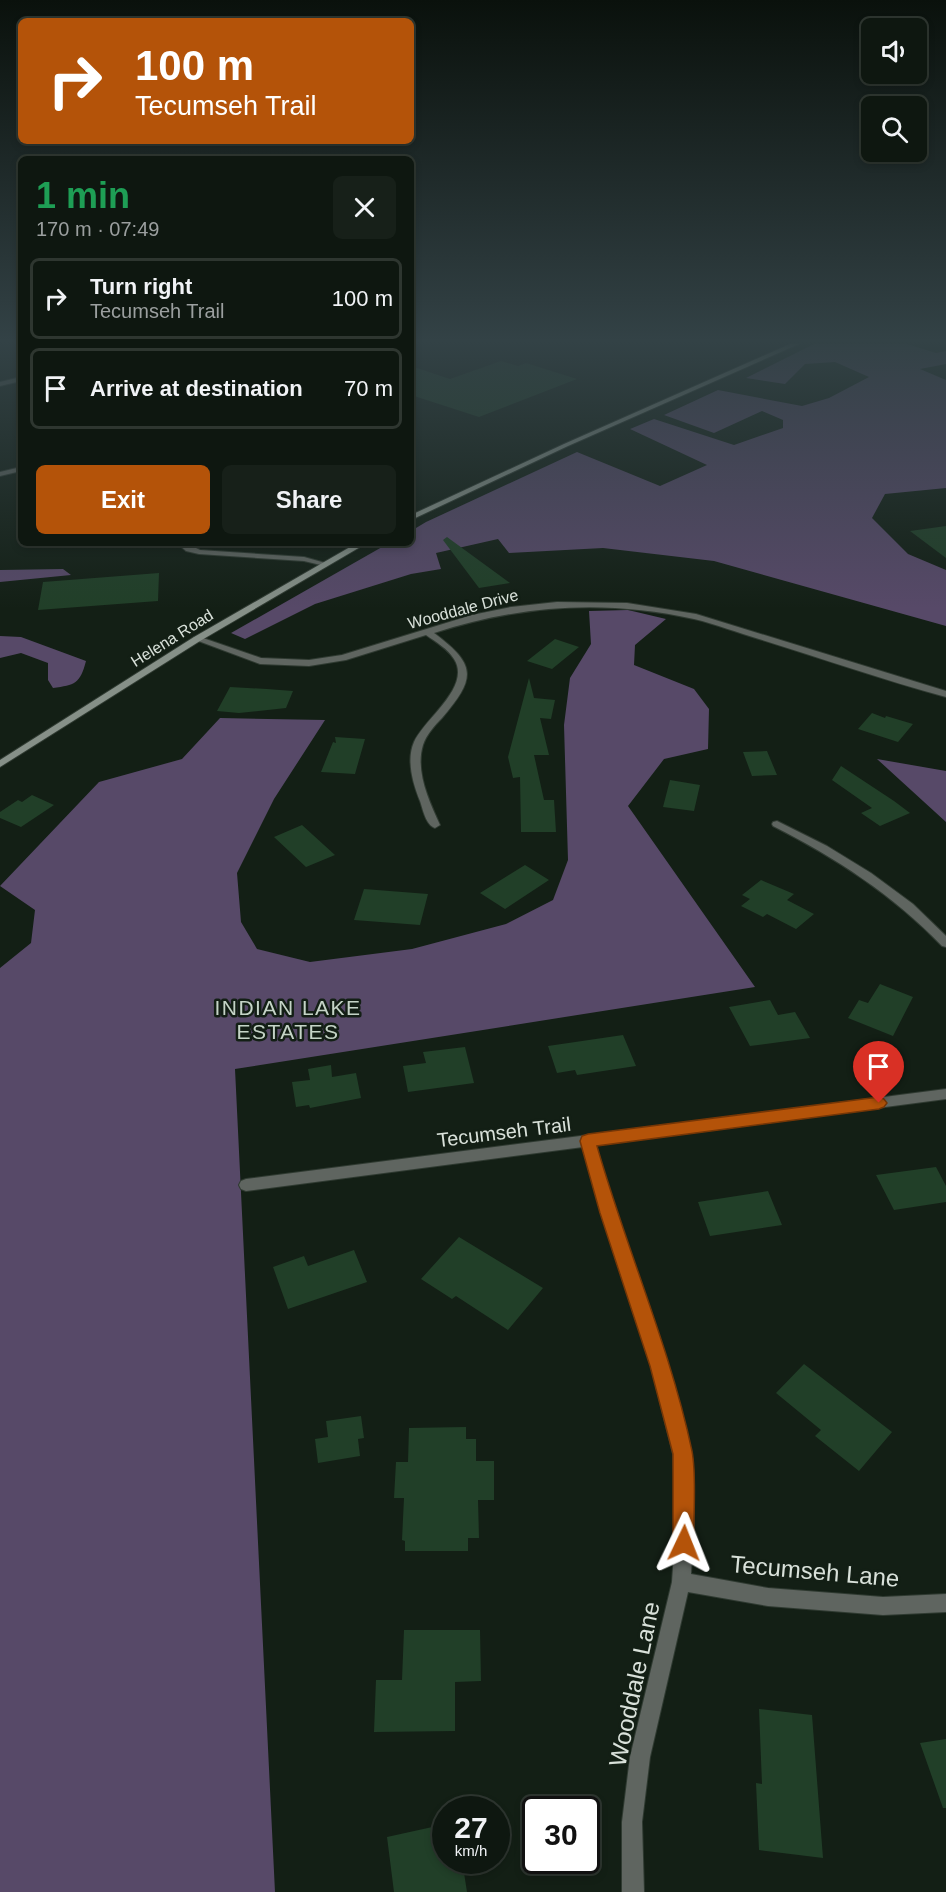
<!DOCTYPE html>
<meta charset="utf-8">
<style>
body{margin:0;font-family:Arial,sans-serif;background:#172019;color:#f1f3f6;height:100vh;display:flex;flex-direction:column;font-size:22px;white-space:nowrap}
*{box-sizing:border-box;margin:0}
p{font-size:20px;color:#9b9f9f}
.icon{flex:none;width:33px;height:33px;fill:none;stroke:currentColor;stroke-width:2;stroke-linecap:round;stroke-linejoin:round}
.map{position:relative;flex:1;overflow:hidden}
.panel{position:absolute;left:18px;top:156px;width:396px;height:390px;display:flex;flex-direction:column;background:#0e1710;border-radius:9px;box-shadow:0 3px 9px #0003,0 0 0 2px #2e3630}
.panel>*{flex:none}
.guide{position:absolute;left:18px;top:18px;width:396px;height:126px;border-radius:9px;box-shadow:0 3px 9px #0003,0 0 0 2px #2e3630;background:#b45309;color:#fff;overflow:hidden}
.controls{position:absolute;left:861px;top:18px;display:grid;gap:12px}
.controls a{display:grid;place-items:center;width:66px;height:66px;border-radius:9px;background:#0e1710;box-shadow:0 3px 9px #0003,0 0 0 2px #2e3630;font-size:30px}
.speed{position:absolute;left:432px;top:1796px;display:flex;gap:12px;font-size:30px;font-weight:700;text-align:center}
.speed>*{display:grid;place-content:center;width:78px;height:78px;border-radius:50%;background:#0e1710;box-shadow:0 3px 9px #0003,0 0 0 2px #2e3630;line-height:1}
.speed small{font-size:15px;font-weight:400}
.speed .limit{border:3px solid #111;border-radius:9px;background:#fff;color:#111}
.pin{position:absolute;display:grid;place-items:center;width:51px;height:51px;color:#fff;margin:-62px -26px;border-radius:50% 50% 50% 0;rotate:-45deg;box-shadow:0 0 6px #0007}
.pin .icon{rotate:45deg}
.me{position:absolute;width:66px;margin:-33px;rotate:2deg;stroke-linejoin:round;filter:drop-shadow(0 0 4px #0008)}
.turn{display:flex;align-items:center;gap:21px;height:126px;padding:0 18px;font-size:27px}
.turn .icon{width:78px;height:78px;stroke-width:2.5}
.turn b{display:block;font-size:42px;line-height:51px}
.round{display:grid;place-items:center;flex:none;width:63px;height:63px;border-radius:9px;background:#172019}
.summary{display:flex;align-items:center;justify-content:space-between;height:102px;padding:0 18px}
h1{font-size:36px;font-weight:700;line-height:45px;color:#1e9e55}
.button{display:flex;gap:12px;margin-top:auto;padding:12px 18px}
.button a{flex:1;height:69px;border-radius:9px;background:#b45309;color:#fff;font-size:24px;font-weight:700;line-height:69px;text-align:center}
.button a+a{background:#172019;color:#f1f3f6}
ul{padding:0;list-style:none}
li{display:flex;align-items:center;gap:18px;height:81px;margin:0 12px 9px;padding:0 6px;border:3px solid #2e3630;border-radius:9px}
li div{flex:1}
li b{display:block;font-size:22px}
li em{font-style:normal}
.map>svg:first-child{display:block}
</style>
<div class="map">
<svg width="946" height="1892" viewBox="0 0 946 1892">
<rect width="100%" height="100%" fill="#131f15"/>
<!-- forest -->
<path fill="#574968" d="M814,344h93l29,9 10,-2v13l-26,5 26,11v108l-61,6 -13,24 36,36 38,16v56l-232,-65 -111,-13 -94,5 -11,-14 -62,14 5,16 -30,5 -96,30 -70,35 -14,-6 158,-90h22v-12l15,-9 151,-70 83,34 47,-21 -77,-36 24,-10 80,26 49,-17v-8l-21,-9 -48,22 -50,-18 54,-25 84,16 27,-8 40,-21 -34,-15 -30,2 -20,20 -39,-6z
M63,569l8,6 -71,7v-12z
M628,610l38,9 -31,26 -1,20 60,24 15,20 -1,40 -44,10 -36,47 127,181 -520,82 40,823h-275v-924l31,-25 4,-33 -35,-24 99,-104 83,-23 38,-41 105,2 -51,79 -37,74 4,49 16,27 53,13 102,-13 94,-25 47,-24 15,-40 -4,-135 6,-47 21,-34 -2,-33z
M0,636l21,1 65,24c-6,23 -11,24 -33,27l-5,-8v-17l-27,-10 -21,5z
M877,759l69,12v51z"/>
<!-- building -->
<path fill="#213f28" d="M501,361l17,5 8,-3 51,16 -98,38 -68,-22v-29l39,13z
M946,526v32l-36,-27z
M447,537l63,46 -31,5 -36,-48z
M159,573l-1,28 -120,9 5,-28z
M555,639l24,8 -27,22 -25,-8z
M529,678l5,20 21,2 -4,19 -11,-1 9,37h-15l10,45h10l2,32h-35l-1,-55 -7,1 -5,-21z
M230,687l37,2 26,2 -7,17 -47,5 -22,-2z
M872,713l13,5 1,-2 27,8 -15,18 -40,-13z
M335,737l30,2 -10,35 -34,-2 12,-30 3,1z
M767,751l10,24 -25,1 -9,-24z
M841,766l53,35 16,12 -30,13 -19,-13 11,-5 -40,-28z
M670,780l30,5 -6,26 -31,-4z
M32,795l22,10 -33,22 -21,-9v-6l18,-12 4,2z
M302,825l33,30 -29,12 -32,-30z
M525,865l24,15 -44,29 -25,-16z
M761,880l33,14 -7,6 27,14 -18,15 -29,-15 -4,3 -22,-11 9,-7 -8,-4z
M364,889l64,5 -8,31 -66,-5z
M880,984l33,13 -20,39 -45,-18 11,-18 9,3z
M770,1000l8,15 17,-3 15,26 -60,8 -21,-39z
M623,1035l13,31 -59,9 -2,-5 -18,3 -9,-27z
M465,1047l9,36 -66,9 -5,-26 23,-3 -3,-11z
M331,1065l1,12 24,-4 5,25 -51,10 -1,-3 -13,2 -4,-25 18,-2 -2,-11z
M936,1167l10,19v16l-52,8 -18,-35z
M768,1191l14,34 -72,11 -12,-34z
M459,1237l84,51 -35,42 -52,-34 -4,3 -31,-20z
M354,1250l13,32 -79,27 -15,-42 31,-11 4,10z
M804,1364l88,68 -33,39 -44,-35 6,-6 -45,-37z
M361,1416l3,22 -6,1 2,17 -42,7 -3,-24 13,-2 -2,-16z
M466,1427v12h10v22h18v39h-16l1,38h-11v13h-63v-10l-3,-1 2,-42h-10l2,-36h12l1,-34z
M404,1630h76l1,51 -26,1v49l-81,1 2,-52h26z
M759,1709l53,6 11,143 -64,-8 -3,-67 6,1z
M946,1739v69h-3l-23,-65z
M446,1824v36h16l5,32h-73l-7,-55z"/>
<g fill="none" stroke-linecap="round" stroke-linejoin="round">
<!-- street casing -->
<g stroke="#2f3a31" stroke-width="2">
<path id="street" d="M21,377v4l-21,5v-4z
M21,467v4l-21,5v-4z
M177,543h9l14,7 104,7 25,7 -4,2 -21,-5 -105,-7 -13,-3z
M557,602l70,1 69,11 250,77v6c-63,-17 -125,-39 -187,-58 -21,-6 -43,-15 -65,-20 -90,-20 -173,-14 -260,14 43,32 42,45 8,85 -7,7 -16,17 -19,27 -8,26 6,56 17,80l-5,3c-9,-3 -12,-18 -15,-27 -7,-17 -14,-41 -6,-59 10,-23 58,-55 40,-83 -6,-10 -18,-17 -28,-24l-80,25 -37,6 -49,-2 -67,-25 1,-2h6l61,21 48,2 33,-5 130,-40 39,-8z
M777,821l50,25 44,27 42,31 33,32v11l-4,-1c-49,-51 -106,-88 -169,-120l-1,-2 1,-2z
M946,1089v10l-350,46 19,68 52,153 24,88 3,69 -3,51 77,14 115,9 63,-3v18l-63,3 -115,-9 -80,-14 -38,165 -8,65 2,70h-22v-70l8,-65 42,-175 4,-59 -3,-69 -22,-88 -50,-153 -18,-66 -337,44 -5,-2 -2,-4 2,-4 5,-2z"/>
</g>
<!-- secondary casing -->
<g stroke="#2f3a31" stroke-width="2">
<path id="secondary" d="M790,344h9l-231,102 -157,74v-5l153,-71z
M357,543h10l-167,98 -200,126v-7l194,-123z"/>
</g>
<!-- street -->
<use href="#street" fill="#5f6560" fill-rule="evenodd"/>
<!-- secondary -->
<use href="#secondary" fill="#869088" fill-rule="evenodd"/>
</g>
<!-- sky -->
<linearGradient id="sky" x2="0" y2="1"><stop stop-color="#0a110c"/><stop offset="0.56" stop-color="#334246"/><stop offset="1" stop-color="#334246" stop-opacity="0"/></linearGradient>
<rect width="946" height="609" fill="url(#sky)"/>
<!-- route -->
<path fill="#b45309" stroke="#753606" stroke-width="1.5" d="M879,1097l5,2 3,4 -3,4 -5,2 -282,37c29,102 73,201 95,305 5,26 1,65 2,92l-3,7 -7,3 -8,-3 -3,-7v-89l-23,-88 -50,-153 -20,-72 2,-5 6,-2z"/>
<g text-anchor="middle" dominant-baseline="central" stroke-width="5" stroke-linejoin="round" paint-order="stroke">
<!-- far-street labels -->
<g font-size="16" fill="#d9e1da" stroke="#131f15">
<text transform="translate(463 609) rotate(-15)">Wooddale Drive</text>
<text transform="translate(172 638) rotate(-32)">Helena Road</text>
</g>
<!-- street labels -->
<g font-size="20" fill="#d9e1da" stroke="#131f15">
<text transform="translate(504 1132) rotate(-7)">Tecumseh Trail</text>
</g>
<!-- neighbourhood labels -->
<g font-size="21" letter-spacing="1.5" fill="#c5d4c7" stroke="#131f15">
<text x="288" y="1007">INDIAN LAKE<tspan x="288" dy="24">ESTATES</tspan></text>
</g>
<!-- near-street labels -->
<g font-size="24" fill="#d9e1da" stroke="#131f15">
<text transform="translate(815 1571) rotate(5)">Tecumseh Lane</text>
<text transform="translate(634 1684) rotate(-78)">Wooddale Lane</text>
</g>
</g>
</svg>
<div class="controls">
<a><svg class="icon" aria-label="sound" viewBox="0 0 24 24"><path d="M4 9h4l5-4v14l-5-4H4zM17 9q2 3 0 6"/></svg></a>
<a><svg class="icon" aria-label="search" viewBox="0 0 24 24"><circle cx="10" cy="10" r="6"/><path d="M15 15l6 6"/></svg></a>
</div>
<div class="speed"><div>27<small>km/h</small></div><div class="limit">30</div></div>
<div class="pin" style="left:879px;top:1103px;background:#d93025"><svg class="icon" aria-label="arrive" viewBox="0 0 24 24"><path d="M6 21V4h12l-3 4 3 4H6"/></svg></div>
<svg class="me" style="left:684px;top:1543px" viewBox="-20 -20 40 40"><path d="M0-17L14 15 0 8-14 15z" fill="#b45309" stroke="#fff" stroke-width="4"/></svg>
<div class="guide">
<div class="turn"><svg class="icon" aria-label="right" viewBox="0 0 24 24"><path d="M7 20v-9h11M14 6l5 5-5 5"/></svg><div><b>100 m</b>Tecumseh Trail</div></div>
</div>
<section class="panel">
<div class="summary"><div><h1>1 min</h1><p>170 m · 07:49</p></div><a class="round"><svg class="icon" aria-label="close" viewBox="0 0 24 24"><path d="M6 6l12 12M18 6L6 18"/></svg></a></div>
<ul>
<li><svg class="icon" aria-label="right" viewBox="0 0 24 24"><path d="M7 20v-9h11M14 6l5 5-5 5"/></svg><div><b>Turn right</b><p>Tecumseh Trail</p></div><em>100 m</em></li>
<li><svg class="icon" aria-label="arrive" viewBox="0 0 24 24"><path d="M6 21V4h12l-3 4 3 4H6"/></svg><div><b>Arrive at destination</b></div><em>70 m</em></li>
</ul>
<div class="button"><a>Exit</a><a>Share</a></div>
</section>
</div>
